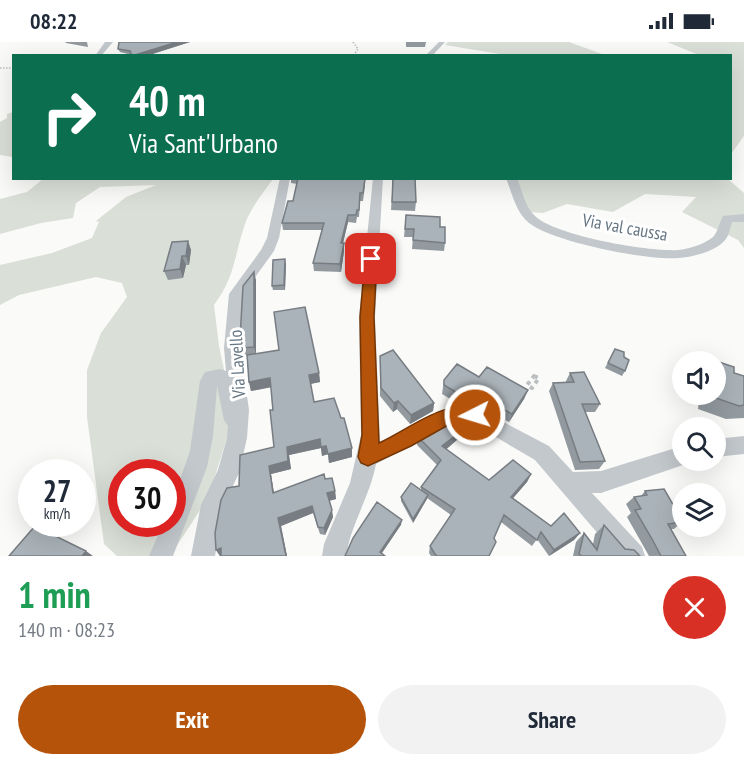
<!DOCTYPE html>
<meta charset="utf-8">
<style>
body{margin:0;font-family:"PT Sans Narrow",sans-serif;background:#f2f2f3;color:#1f2937;height:100vh;display:flex;flex-direction:column;font-size:22px;white-space:nowrap}
*{box-sizing:border-box;margin:0}
p{font-size:20px;color:#747a83}
.icon{flex:none;width:33px;height:33px;fill:none;stroke:currentColor;stroke-width:2;stroke-linecap:round;stroke-linejoin:round}
.map{position:relative;height:514px;overflow:hidden}
.sheet{display:flex;flex-direction:column;background:#fff;flex:1}
.sheet>*{flex:none}
.guide{position:absolute;left:12px;top:12px;width:720px;height:126px;border-radius:0px;box-shadow:0 6px 24px #0002;background:#0b6e4f;color:#fff;overflow:hidden}
.fabs{position:absolute;left:672px;top:309px;display:grid;gap:12px}
.fabs a{display:grid;place-items:center;width:54px;height:54px;border-radius:50%;background:#fff;box-shadow:0 6px 24px #0002;font-size:30px}
.speed{position:absolute;left:18px;top:417px;display:flex;gap:12px;font-size:30px;font-weight:700;text-align:center}
.speed>*{display:grid;place-content:center;width:78px;height:78px;border-radius:50%;background:#fff;box-shadow:0 6px 24px #0002;line-height:1}
.speed small{font-size:15px;font-weight:400}
.speed .limit{border:9px solid #d22;background:#fff;color:#111}
.pin{position:absolute;display:grid;place-items:center;width:51px;height:51px;color:#fff;margin:-26px;border-radius:12px;box-shadow:0 3px 9px #0006}
.me{position:absolute;width:66px;margin:-33px;rotate:265deg;stroke-linejoin:round;filter:drop-shadow(0 0 4px #0008)}
.turn{display:flex;align-items:center;gap:21px;height:126px;padding:0 18px;font-size:27px}
.turn .icon{width:78px;height:78px;stroke-width:2.5}
.turn b{display:block;font-size:42px;line-height:51px}
.round{display:grid;place-items:center;flex:none;width:63px;height:63px;border-radius:32px;background:#f2f2f3}
.overview{display:flex;align-items:center;justify-content:space-between;height:102px;padding:0 18px}
h1{font-size:36px;font-weight:700;line-height:45px;color:#1e9e55}
.cta{display:flex;gap:12px;margin-top:auto;padding:12px 18px}
.cta a{flex:1;height:69px;border-radius:36px;background:#b45309;color:#fff;font-size:24px;font-weight:700;line-height:69px;text-align:center}
.cta a+a{background:#f2f2f3;color:#1f2937}
.status{display:flex;justify-content:space-between;align-items:center;height:42px;padding:0 30px;background:#fff;direction:ltr}
.status svg{height:16px;fill:currentColor}
.map>svg:first-child{display:block}
</style>
<div class="status"><b>08:22</b><svg viewBox="0 0 49 12"><path d="M0 12V9h3v3zM5 12V6h3v6zM10 12V3h3v9zM15 12V0h3v12zM26 1h20v11H26zM47 4h2v5h-2z"/></svg></div>
<div class="map">
<svg width="744" height="514" viewBox="0 0 744 514">
<rect width="100%" height="100%" fill="#fafaf8"/>
<!-- green -->
<path fill="#dadfd7" fill-rule="evenodd" d="M448,0h121l33,12 -96,1 -61,-10z
M667,0h77v94l-13,18 -1,-98 -31,-1z
M13,70v45l-13,-2v-33l7,-4v-4z
M43,137h230c-10,14 -24,31 -29,48 -10,30 -9,50 -30,78l5,41 15,70 -26,82 -38,58h-53l-13,-12 -17,-127v-47l14,-37 26,-36 -5,-14 -26,-6 -77,18 -19,10v-40l52,-12 40,-15 7,-16 -3,-1 30,-24 30,-12 -56,2 -24,16 -3,15 -32,5 -41,11v-35l27,-7zM122,430h50v52h-50z
M509,137h219l16,14v55l-6,-8 -56,-28 14,-15 -51,-3 -32,18 -46,-8 -24,9 -20,-1z"/>
<g fill="none" stroke-linecap="round" stroke-linejoin="round">
<!-- path-far1 -->
<path stroke="#bbbfc2" stroke-width="1.5" stroke-dasharray="1.5 1.5" stroke-linecap="butt" d="M353,0l5,7 -5,7
M0,26h14"/>
<!-- path -->
<path stroke="#bbbfc2" stroke-width="4" stroke-dasharray="4 4" stroke-linecap="butt" d="M534,334l5,2 -7,10 -5,-3z"/>
<!-- minor -->
<path fill="#c3c8cc" fill-rule="evenodd" d="M105,0h8l-12,14h-6z
M439,0h6l-13,14h-7z
M280,136h10l-11,60 -5,13 -31,43 -3,54 9,62 -2,28 -8,35 -16,34 -8,49h-24l10,-51 17,-35 9,-32 1,-12 -4,-6 -7,-34 -4,50 -6,31 -34,89h-24l14,-32h9v-22l18,-51 10,-70 5,-9 15,-3 6,2 -2,-23 5,-54 32,-44 6,-12z
M373,136h10l-8,139 5,125 57,-30 21,-7 17,2 74,39 24,26 28,-1 81,-25v14h8l-1,3 -88,30h-9l50,54 3,9h-28l-82,-96 -63,-37 -14,-2 -82,43c-6,32 -25,60 -30,92h-24l2,-12 26,-61 11,-48 -2,-118z
M506,136h11c5,12 8,29 18,38 21,20 114,36 143,34 11,-1 27,-6 35,-13 5,-5 6,-14 10,-21l21,-2v8h-12c-2,6 -3,13 -6,17 -9,12 -33,18 -47,19 -31,3 -126,-16 -150,-35 -13,-10 -17,-30 -23,-45z
M744,394v18l-28,3v-18z"/>
</g>
<!-- wall -->
<path fill="#929a9f" d="M65,0h22l1,5 -22,-4z
M119,0h71l-44,14 -14,-1 -12,-3 -2,-3z
M406,0h20l-1,5h-19z
M291,136h73l1,8 -2,15h-3l-1,16h-2l-1,6 -8,-1 -5,21h1v8l-3,21 -27,-1 -1,-8 9,-33h-39l-1,-7 11,-22 4,-17 -6,-1z
M393,136l23,24 -1,9 -24,-1z
M406,173l34,12 5,16 -1,8 -32,-2 1,-12h-9z
M188,199l3,9 -2,15h-3l-3,13 -15,2 -4,-9z
M286,222l-1,26h-12l-1,-4z
M256,238v74l63,19 1,9 -10,2 4,18 27,16 11,30v9l-23,6 -1,-9 -6,2 -1,-8 -32,7 2,14 -20,5 3,19 51,-14 10,12 1,8 -7,2 4,16 -8,18 -5,-1 -7,-21 -32,13 6,30h-67l-4,-6 23,-64 35,-39 -3,-60 -20,4 -2,-9 -2,-25h-3l-3,-9z
M615,307l10,22 -3,5 -17,-8z
M685,315l13,5h-16v31l-7,-3v-19z
M707,316l27,9v6l10,3v42l-18,1 -28,-10 1,-11 -11,-4h28v-32h-12z
M380,323l54,38 -1,8 -23,13 -13,-15 -4,3 -13,-16z
M570,331l30,31 -5,8h-10l20,49 -6,8 -24,1 -26,-79 4,-8 13,-1v-1z
M479,335l49,13 -4,9 -15,23 -33,-17 -19,-2 -15,-9 2,-14z
M418,395l40,2 -12,10 43,31 42,-6 -4,8 -14,16 38,28 29,7 -6,7 -25,16 -12,-17 -5,7 -31,-24 -7,16 -5,18h-58l-2,-3 1,-7 21,-31 -24,-17 -14,25 -12,-22v-4l20,-7v-3l16,-22 -20,-20z
M645,449l37,31 -8,7h-3l15,27h-37l-22,-39 4,-4 -5,-9 8,-7 7,-1z
M604,483l21,24 15,7h-67l3,-14 8,-9 9,11 2,-10z"/>
<!-- shaded-wall -->
<path fill="#777d82" d="M177,0h13l-44,14h-14z
M348,173v7l-7,29v-8z
M188,199l3,9 -2,15 -3,-9z
M344,201v8l-3,21 -1,-8z
M182,214l4,9 -3,13 -3,-9z
M285,217l1,5 -1,26 -1,-5z
M254,230l2,8v75l-2,-8z
M319,331l1,9 -10,2 -1,-9z
M270,336l2,9 -21,4 -2,-9z
M528,348l-4,9 -15,23 3,-8z
M398,359l-1,8 -4,3 1,-9z
M434,361l-1,8 -23,13 1,-9z
M460,390l-2,7 -17,15 1,-8z
M320,397l6,7 2,8 -6,2 -1,-8 -32,7 2,14 -20,5 4,27 -2,-8 -4,-27 18,-19z
M352,406v9l-23,6 -1,-9z
M531,432l-4,8 -19,22 3,-7z
M335,449l1,8 -8,2 -1,-8z
M428,453l-1,4 -14,24v-4z
M312,464l1,7 -32,13 6,30h-1l-8,-38z
M332,468l1,7 -8,18 -1,-7z
M402,478l-1,5 -21,31v-4z
M580,491l-6,7 -25,16 5,-6z
M221,506l1,8h-2l-4,-6z
M86,509l7,5h-11z"/>
<!-- building -->
<path fill="#aab3b9" stroke="#777d82" stroke-width="1.5" d="M119,0h58l-45,14 -2,-5 -12,-2z
M298,136l67,1 -2,14h-3l-1,17h-2l-1,5h-8l-7,28h3l-4,21 -27,-1 11,-40h-42l6,-22h5z
M393,136h22l1,24h-24z
M406,173l34,2v10h5v16l-32,-3 1,-11h-9z
M188,199l-2,15h-4l-2,13 -16,2 8,-29z
M285,217l-1,26 -12,1 1,-26z
M254,230v75l-13,1 -1,-9 3,-53z
M305,265l14,66 -10,2 5,27 20,-4 7,20h3l8,30 -24,6 -2,-8 -5,1 -1,-8 -33,8 1,14 -19,5 4,27 51,-19 1,5 7,-1 3,13 -8,2 5,17 -8,18 -6,-1 -6,-21 -34,12 8,38h-65v-8l-5,2 -1,-17 6,-33 6,-12 12,-2 1,-31 34,-8 -4,-37h3l-3,-32 -21,4 -2,-27 32,-5 -5,-38z
M615,307l9,3v5l5,3 -4,11 -17,-8z
M393,308l41,53 -23,12 -13,-14 -4,2 -13,-15 -1,-32z
M685,315l13,5h-13z
M707,316l27,9v6l10,3v29l-5,1 -29,-10v-2h6v-32h-9z
M457,322l22,13 8,-10 41,23 -16,24 -33,-18 -20,-2 -15,-9v-5z
M584,330l16,32h-18l23,57 -25,1 -27,-79 21,-1 -4,-9z
M452,378l8,12 -18,14 47,34 24,-20 18,14 -20,23 40,29 13,-13 16,20 -26,17 -13,-18 -4,8 -33,-25 -10,23 2,4 -7,14h-52l-2,-2 -5,-8 25,-37 -34,-22 20,-27 -23,-23z
M411,441l17,12 -15,24 -12,-22z
M664,447l18,31v2l-14,2 18,32h-25l-9,-17 -17,-29 6,-1 -7,-12 13,-2 -2,-4z
M377,460l25,18 -22,32 5,4h-40l8,-18z
M604,483l21,24 9,1 6,6h-58l-3,-2 5,-21 13,17z
M35,484l51,25 -4,5h-73z"/>
<!-- route -->
<path fill="#b45309" stroke="#753606" stroke-width="1.5" d="M371,213l6,4 -3,58 5,126c31,-14 67,-46 102,-34l3,6 -3,5 -6,2 -17,-1 -8,3 -39,22 -43,20 -7,-3 -3,-6 4,-22 -2,-118 5,-58z"/>
<g text-anchor="middle" dominant-baseline="central" stroke-width="6" stroke-linejoin="round" paint-order="stroke">
<!-- street labels -->
<g font-size="18" fill="#657683" stroke="#fff">
<text transform="translate(625 185) rotate(10)">Via val caussa</text>
<text transform="translate(237 322) rotate(-93)">Via Lavello</text>
</g>
</g>
</svg>
<div class="fabs">
<a><svg class="icon" aria-label="sound" viewBox="0 0 24 24"><path d="M4 9h4l5-4v14l-5-4H4zM17 9q2 3 0 6"/></svg></a>
<a><svg class="icon" aria-label="search" viewBox="0 0 24 24"><circle cx="10" cy="10" r="6"/><path d="M15 15l6 6"/></svg></a>
<a><svg class="icon" aria-label="layers" viewBox="0 0 24 24"><path d="M12 4l9 5-9 5-9-5zM3 14l9 5 9-5"/></svg></a>
</div>
<div class="speed"><div>27<small>km/h</small></div><div class="limit">30</div></div>
<div class="pin" style="left:371px;top:217px;background:#d93025"><svg class="icon" aria-label="arrive" viewBox="0 0 24 24"><path d="M6 21V4h12l-3 4 3 4H6"/></svg></div>
<svg class="me" style="left:475px;top:373px" viewBox="-20 -20 40 40"><circle r="17" fill="#b45309" stroke="#fff" stroke-width="3"/><path d="M0-11L8 9 0 5-8 9z" fill="#fff"/></svg>
<div class="guide">
<div class="turn"><svg class="icon" aria-label="right" viewBox="0 0 24 24"><path d="M7 20v-9h11M14 6l5 5-5 5"/></svg><div><b>40 m</b>Via Sant'Urbano</div></div>
</div>
</div>
<section class="sheet">
<div class="overview"><div><h1>1 min</h1><p>140 m · 08:23</p></div><a class="round" style="background:#d93025;color:#fff"><svg class="icon" aria-label="close" viewBox="0 0 24 24"><path d="M6 6l12 12M18 6L6 18"/></svg></a></div>
<div class="cta"><a>Exit</a><a>Share</a></div>
</section>
